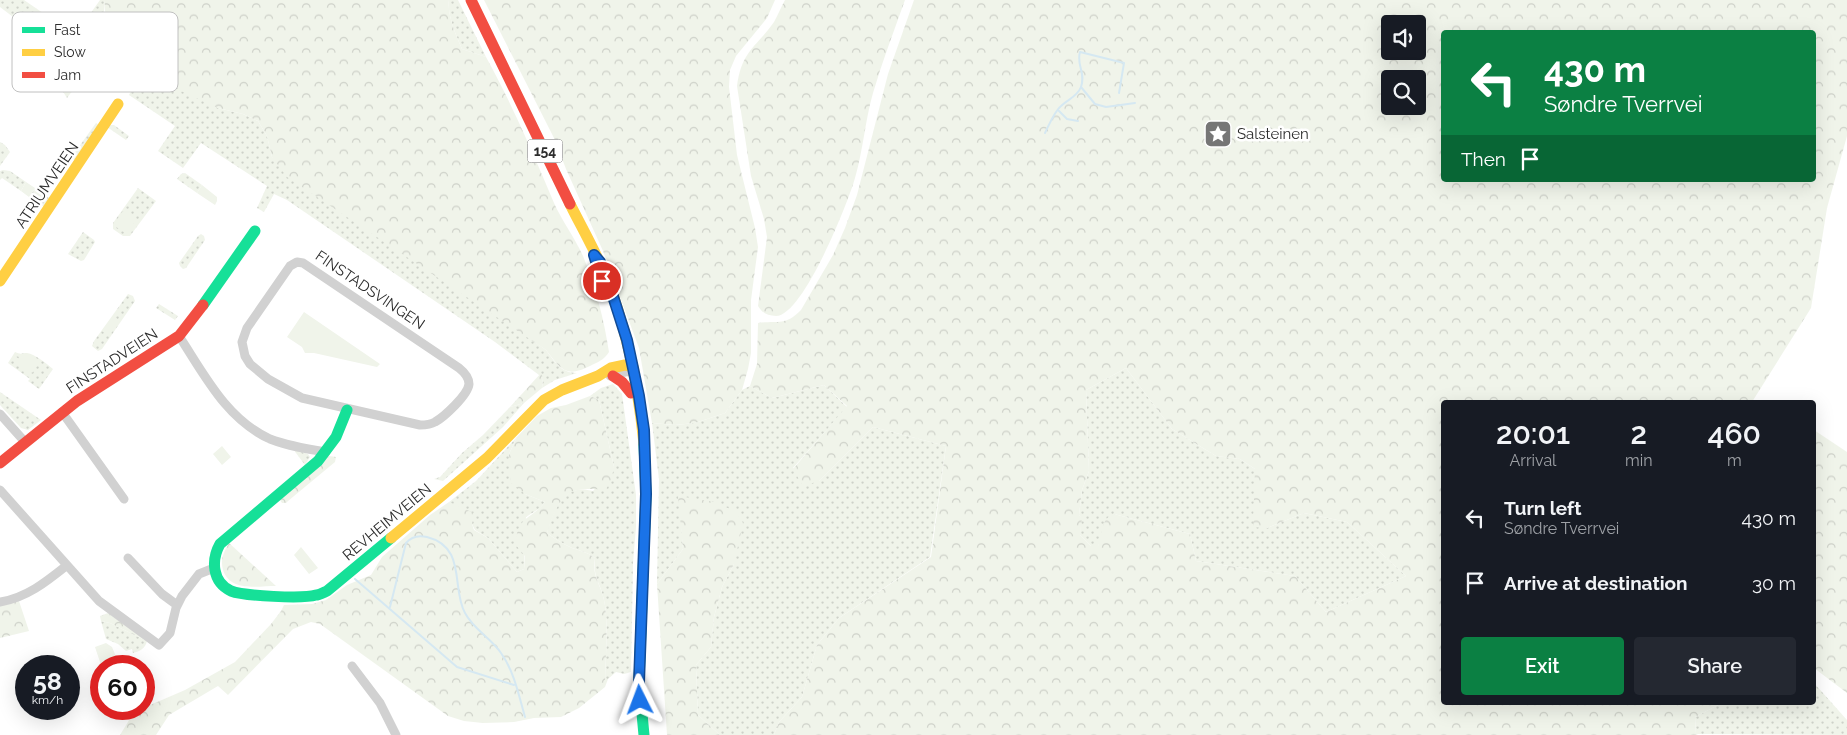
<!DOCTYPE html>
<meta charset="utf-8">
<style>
body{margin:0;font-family:Raleway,sans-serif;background:#242831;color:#f1f3f6;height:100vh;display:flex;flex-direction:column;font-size:19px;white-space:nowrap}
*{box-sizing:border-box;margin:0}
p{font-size:16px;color:#9ea1a6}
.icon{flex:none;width:28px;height:28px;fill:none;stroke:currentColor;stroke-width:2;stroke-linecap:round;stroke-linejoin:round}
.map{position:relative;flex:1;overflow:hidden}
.details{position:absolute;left:1441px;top:400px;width:375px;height:305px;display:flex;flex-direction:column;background:#171b24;border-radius:5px;box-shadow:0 5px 20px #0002}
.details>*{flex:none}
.guide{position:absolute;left:1441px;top:30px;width:375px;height:152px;border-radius:5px;box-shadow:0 5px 20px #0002;background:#0b8043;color:#fff;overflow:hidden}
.fabs{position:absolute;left:1381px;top:15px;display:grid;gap:10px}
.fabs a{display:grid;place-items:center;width:45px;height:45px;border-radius:5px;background:#171b24;box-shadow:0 5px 20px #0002;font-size:25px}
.speed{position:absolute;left:15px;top:655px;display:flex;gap:10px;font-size:25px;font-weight:700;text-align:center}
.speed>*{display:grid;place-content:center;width:65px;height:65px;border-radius:50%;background:#171b24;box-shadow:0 5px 20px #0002;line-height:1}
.speed small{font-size:12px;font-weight:400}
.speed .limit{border:8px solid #d22;background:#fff;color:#111}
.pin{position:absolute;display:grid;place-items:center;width:42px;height:42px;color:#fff;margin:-21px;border:2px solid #fff;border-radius:50%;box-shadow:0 1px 5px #0007}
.me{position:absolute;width:55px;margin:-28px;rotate:357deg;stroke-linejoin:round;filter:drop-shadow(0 0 4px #0008)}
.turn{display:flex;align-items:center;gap:18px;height:105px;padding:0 20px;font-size:22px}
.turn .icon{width:65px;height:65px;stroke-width:2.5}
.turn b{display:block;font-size:35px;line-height:42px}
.then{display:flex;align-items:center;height:48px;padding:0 20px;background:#0003;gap:10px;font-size:19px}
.eta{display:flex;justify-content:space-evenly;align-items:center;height:85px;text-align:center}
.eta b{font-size:30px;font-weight:600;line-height:35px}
.cta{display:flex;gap:10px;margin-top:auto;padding:10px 20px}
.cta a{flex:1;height:58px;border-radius:5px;background:#0b8043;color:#fff;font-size:20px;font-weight:600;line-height:58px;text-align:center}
.cta a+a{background:#242831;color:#f1f3f6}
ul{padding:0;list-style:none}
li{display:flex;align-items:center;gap:15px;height:65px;padding:0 20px}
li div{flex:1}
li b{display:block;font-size:19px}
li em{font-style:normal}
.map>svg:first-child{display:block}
</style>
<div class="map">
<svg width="1847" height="735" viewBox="0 0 1847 735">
<defs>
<pattern id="grass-dots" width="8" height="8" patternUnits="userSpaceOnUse" patternTransform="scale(1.25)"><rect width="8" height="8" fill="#f0f4ea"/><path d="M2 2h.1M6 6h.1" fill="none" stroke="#ced1c9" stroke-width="1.8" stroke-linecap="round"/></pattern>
<pattern id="forest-crowns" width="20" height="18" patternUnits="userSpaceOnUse" patternTransform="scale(1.25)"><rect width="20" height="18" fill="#f0f4ea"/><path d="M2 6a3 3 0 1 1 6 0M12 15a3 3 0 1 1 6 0" fill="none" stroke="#ced1c9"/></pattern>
</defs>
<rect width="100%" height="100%" fill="#fff"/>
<!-- grass -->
<path fill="url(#grass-dots)" d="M0,0h24l51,35 25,-35h5l-1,12 12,22 16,14 34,-31 3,-2 4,1c7,16 -13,33 -21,46l66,46 25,6 15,7 9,15 5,21 274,193c9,12 15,23 31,23l-22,7 -13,8 1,-10 -48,-36 -208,-142 -13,-6 -10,18 -7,-4 10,-22 -66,-43 -18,25 -25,-17 17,-25 -46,-31 7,-15 6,-2 6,1 2,-5 -2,-5 -34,-24 -27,5 -5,8 8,9 -23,31 -5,-8v-4l8,-13 -2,-2 1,-3 -1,-6 -14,-9 1,-4 -55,-42z
M449,0h9l28,57 -24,-8c-6,-14 -15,-34 -13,-49z
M96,123l5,3 -25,35 -3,-2v-4z
M109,125h5l15,11 -3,4 -19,-13z
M0,142l5,3 5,7 -10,14z
M3,170l7,1 16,11 -5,9 -19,-13 -2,2v-9z
M185,173l17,12 -5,8 -20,-14 4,-5z
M35,188l14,10 -3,10 -17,-11z
M138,188l18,13 -26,35h-7l-10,-7v-6z
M83,232l11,8 1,2 -11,18 -3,1 -13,-7z
M201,234l3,2 1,4 -19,28 -3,1 -3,-3 -1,-3 19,-27z
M128,294l5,2 2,5 -33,48 -4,2 -6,-5 2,-5z
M159,304l19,12 -3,4 -19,-12z
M15,352c6,3 7,1 12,1 8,1 20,11 26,16l-14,20 -11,-8 2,-2 -22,-16z
M1126,368l46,61 44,27 24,3 15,10 12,59 37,-15 43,9 59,54 -80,36 -31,-36 -99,-15 -6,-27 -76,-20 -16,32h-7l-11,-11 1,-17 -2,-3 3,-25 7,-19 -3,-81z
M613,384l9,10 14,101v32l-3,36 -2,109 -7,2 -8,-2 -8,7 -3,8c0,-24 4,-65 -1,-87 -4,-19 -11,-20 -9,-42 -8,-6 -14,-7 -23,-10 -9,-4 -17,-9 -25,-15 4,-15 12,-40 30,-43 5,-1 11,0 16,1l21,-24 -15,-67 -9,-4 11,-8z
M824,385l23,22 -54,61 26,13 54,-54 73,19 -16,111 -91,61 -22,27 -15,52 -23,25 -5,13h-54l-22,-20 -2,-50 15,-18 3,-30 8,-30 12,-23 -55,-68 4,53 -26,35 2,-105 -7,-56 23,2 20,-2 30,-10 17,-23 8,-4 22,12z
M0,392l41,28 -13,10 -7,-2 -21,-23z
M524,403l-21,24 -60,54 -9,-2 6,-2 22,-24 21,-18 27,-28z
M517,437l-8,17 16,40 20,8 -5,6 -14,9 -2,52 -7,3 -29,-34 -13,-8 -3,-6 -23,-22 27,-21z
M293,449l15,5 2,3 -5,8z
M101,621l9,2 37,18c-2,8 -7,10 -14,12l-1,-4 -6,2 -8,-7 -12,-5z
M1814,683l33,37v15l-151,-1 -1,-17 27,-14 92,-1z"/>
<!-- forest -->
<path fill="url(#forest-crowns)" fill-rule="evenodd" d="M105,0h344c-2,15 7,35 13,49l24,8c26,47 47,96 68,146 8,18 21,35 29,53 13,31 21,64 26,96 -5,8 -11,10 -19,14 -24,12 -29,4 -44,-16l-259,-173 -15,-20 -5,-21 -9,-15 -15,-7 -25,-6 -37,-17 -26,-21 -3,-4v-4c8,-13 28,-31 21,-46l-4,-1 -3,2 -34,32c-17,-17 -29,-23 -27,-49z
M484,0h291l-8,18 -31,38 -6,14 -1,17 8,68 18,73 3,19 -7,53v53l-3,16 -6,21 -17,23 -30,10 -20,2 -23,-2 -13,-75 -36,-97 -37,-82 -12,-31z
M785,0h120c-11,31 -23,62 -32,93 -8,28 -10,58 -18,85 -7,25 -52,138 -79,138 -8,0 -14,-3 -18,-10l9,-69 -3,-18 -13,-43 -14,-90c5,-36 19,-38 37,-64 4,-7 7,-15 11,-22z
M914,0h933v136l-20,72 -16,100 -59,94h-308v300l278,1 -27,14 1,17 2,1h-924l5,-13 23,-25 15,-52 22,-27 92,-61 15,-111 -73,-19 -54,54 -16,5 -10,-17 54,-63 -23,-21 -52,13 -22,-12 7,-22 1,-41c20,-3 26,4 43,-13l32,-55 12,-27 12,-33 31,-121zM1390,24h28v27h-28zM1444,32h370v148h-370zM1390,79h28v27h-28zM1126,368l46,61 44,27 24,3 15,10 -2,58 14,1 37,-15 43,9 59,54 -80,36 -31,-36 -99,-15 -6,-27 -76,-20c-13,4 -12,20 -16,32h-7l-11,-11 2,-17 -3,-3 3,-25 7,-19 -3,-81z
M541,373l2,5 -1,10 -18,15 -14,4z
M590,396l9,4 15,67 -3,14 -5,8c-10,1 -19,-1 -28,1 -19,3 -26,28 -31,43 8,6 16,11 25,15 9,3 15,4 23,10 -3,20 5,24 9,42 5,22 1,63 1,87l-26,21 -18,9 -27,1 -20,4 -31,1 -19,-2 -16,-5 -128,-92 -9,-2 -18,7 -65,66 -10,-9 -49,29 -13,20h-36l14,-23 51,-22 50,-28 36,-38 10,-13 3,-6 28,-1 14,-4 21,-15 24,-10 11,-18 48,-42 19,-13 25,11 -2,11 2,6 14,8 29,34 7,-3 1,-13 -10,-12c4,-30 15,-23 30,-42l-20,-8 -14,-11 -2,-29 8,-17 20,-21 14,-8 15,-3z
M1814,430l33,22v241l-33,-25z
M329,456l7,1 -1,5 -47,39 -2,2h-4l-2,-3z
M678,496l37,6 21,10 7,11 -9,41 -12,23 -8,30 -3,30 -15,18 2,50 22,20h-53l-10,-151 26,-35z
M229,543l47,43c-18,0 -46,6 -53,-16 -3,-11 1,-18 6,-27z
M19,601l10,30 -29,7v-34z
M108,613l39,28 -37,-18 -9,-2 -1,-5z"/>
<!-- park -->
<path fill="#f0f4ea" d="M26,182l9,6 -6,9 -8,-6z
M202,185l15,12v4l-2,4 -18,-12z
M123,211l13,9 -9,14 -14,-9z
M304,312l76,52 -3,3 -63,-14h-9l-3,-6 -15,-10z
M113,316l7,5 -11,15 -7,-5z
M15,356l7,5 4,-5h6l8,6 -8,11 -20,-14z
M222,446l9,11 -9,8 -9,-11z
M301,547l17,21 -9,6 -15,-19z
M106,643l6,4 5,12 -16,6 -6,-18z"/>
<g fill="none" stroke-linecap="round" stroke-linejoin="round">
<!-- stream -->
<path stroke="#d5e8f2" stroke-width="2" d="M1081,87l14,17 11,3 29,-4
M1059,111l8,8 11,2
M1045,133c4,-8 9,-21 16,-27 7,-7 16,-9 20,-19 5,-15 -5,-22 -1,-35l44,11 -5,30
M355,579l102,88 57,18
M390,607l16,-64c5,-6 13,-8 21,-6 40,10 24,51 38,76 9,17 26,25 36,40 13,18 18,43 24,64"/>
<!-- street -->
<path stroke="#d1d1d1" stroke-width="9" d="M297,262l6,1 156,105c5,4 10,9 10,16 -1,11 -25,33 -34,38 -5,3 -10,3 -15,3l-118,-27 -34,-19 -18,-15 -5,-8 -3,-14 5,-14 43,-62z
M179,336c25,38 47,83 91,103 18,7 37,10 56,13
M610,376l16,-4 7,-5
M62,412l62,87
M0,414l25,28
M0,490l99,111 60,44 11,-12 6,-25 6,-12 17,-22 15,-6
M128,558l34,36 15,11
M0,602c26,-4 46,-20 66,-36
M352,666l28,37 16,32"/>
<!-- fast -->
<path stroke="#16e098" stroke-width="11" d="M203,305l52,-74
M347,410l-11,27 -18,24 -98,83c-9,16 -8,38 11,47 13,5 72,8 85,4 4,0 8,-3 11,-4l64,-53
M644,444l2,50 -7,188 5,53"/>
<!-- slow -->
<path stroke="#ffcf43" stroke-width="11" d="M570,204c11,22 24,45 34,68 23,54 34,114 40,172
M0,281l118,-177
M391,538l96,-80 57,-58 18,-10 36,-14 13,-8 14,-3 8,2"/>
<!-- jam -->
<path stroke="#f24e42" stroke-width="11" d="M471,0l99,204
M613,376l9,6 9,11
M0,463l77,-62 102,-65 24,-31"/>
</g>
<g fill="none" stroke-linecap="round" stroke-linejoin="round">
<!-- route casing -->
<g stroke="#114b97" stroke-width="12">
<path id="route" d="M602,281l-8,-26 6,7 11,28 16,50 12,56 5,34 2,64 -7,188 1,18"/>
</g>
<!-- route -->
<use href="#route" stroke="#1a73e8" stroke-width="9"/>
</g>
<!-- icons -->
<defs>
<g id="sight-square" transform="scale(1.4375)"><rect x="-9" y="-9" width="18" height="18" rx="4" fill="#767676" stroke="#fff"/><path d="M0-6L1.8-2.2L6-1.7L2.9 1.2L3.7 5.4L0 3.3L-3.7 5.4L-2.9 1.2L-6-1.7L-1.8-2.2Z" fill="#fff"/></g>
</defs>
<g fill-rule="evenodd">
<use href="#sight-square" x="1218" y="134"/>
</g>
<g text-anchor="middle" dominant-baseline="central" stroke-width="5" stroke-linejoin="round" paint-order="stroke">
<!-- shield labels -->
<rect fill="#fff" stroke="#6b6b6b" stroke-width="1" x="527.5" y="139.5" width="35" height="23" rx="4"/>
<g font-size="14" font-weight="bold" fill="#2c2c2c">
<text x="545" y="151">154</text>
</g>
<!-- poi labels -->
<g font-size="15" fill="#2c2c2c" stroke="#fff" text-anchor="start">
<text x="1237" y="134">Salsteinen</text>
</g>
<!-- street labels -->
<g font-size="15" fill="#2c2c2c" stroke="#fff">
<text transform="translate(47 185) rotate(-56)">ATRIUMVEIEN</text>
<text transform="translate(370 290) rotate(34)">FINSTADSVINGEN</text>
<text transform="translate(112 361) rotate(-33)">FINSTADVEIEN</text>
<text transform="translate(387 522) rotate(-40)">REVHEIMVEIEN</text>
</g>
</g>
<!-- legend -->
<rect x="12" y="12" width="166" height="80" rx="8" fill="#fff" stroke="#c0c0c0" stroke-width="1"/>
<rect x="22" y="27" width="23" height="6" fill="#16e098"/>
<rect x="22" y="49" width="23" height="7" fill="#ffcf43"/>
<rect x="22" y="72" width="23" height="6" fill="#f24e42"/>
<g font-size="14" fill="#2c2c2c">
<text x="54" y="35">Fast</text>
<text x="54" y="57">Slow</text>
<text x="54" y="80">Jam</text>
</g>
</svg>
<div class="fabs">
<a><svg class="icon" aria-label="sound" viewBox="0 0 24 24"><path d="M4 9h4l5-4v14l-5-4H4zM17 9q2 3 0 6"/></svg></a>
<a><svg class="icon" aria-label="search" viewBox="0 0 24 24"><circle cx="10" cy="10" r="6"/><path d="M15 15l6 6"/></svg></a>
</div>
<div class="speed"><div>58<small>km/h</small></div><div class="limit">60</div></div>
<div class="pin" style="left:602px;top:281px;background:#d93025"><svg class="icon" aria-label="arrive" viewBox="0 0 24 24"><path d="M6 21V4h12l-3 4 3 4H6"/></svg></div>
<svg class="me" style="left:640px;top:700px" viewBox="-20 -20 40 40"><path d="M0-17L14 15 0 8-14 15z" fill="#1a73e8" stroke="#fff" stroke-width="4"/></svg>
<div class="guide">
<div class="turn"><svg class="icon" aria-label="left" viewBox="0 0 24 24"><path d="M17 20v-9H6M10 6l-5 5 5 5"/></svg><div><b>430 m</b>Søndre Tverrvei</div></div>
<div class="then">Then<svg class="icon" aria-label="arrive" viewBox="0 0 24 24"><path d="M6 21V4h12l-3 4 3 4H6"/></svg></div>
</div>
<section class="details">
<div class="eta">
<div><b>20:01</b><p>Arrival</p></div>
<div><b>2</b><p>min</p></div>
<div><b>460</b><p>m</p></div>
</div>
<ul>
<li><svg class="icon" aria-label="left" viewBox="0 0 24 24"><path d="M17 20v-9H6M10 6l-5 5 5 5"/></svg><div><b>Turn left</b><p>Søndre Tverrvei</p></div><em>430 m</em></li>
<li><svg class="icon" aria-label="arrive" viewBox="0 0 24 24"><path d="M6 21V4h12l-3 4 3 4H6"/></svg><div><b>Arrive at destination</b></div><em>30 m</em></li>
</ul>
<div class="cta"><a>Exit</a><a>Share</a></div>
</section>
</div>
